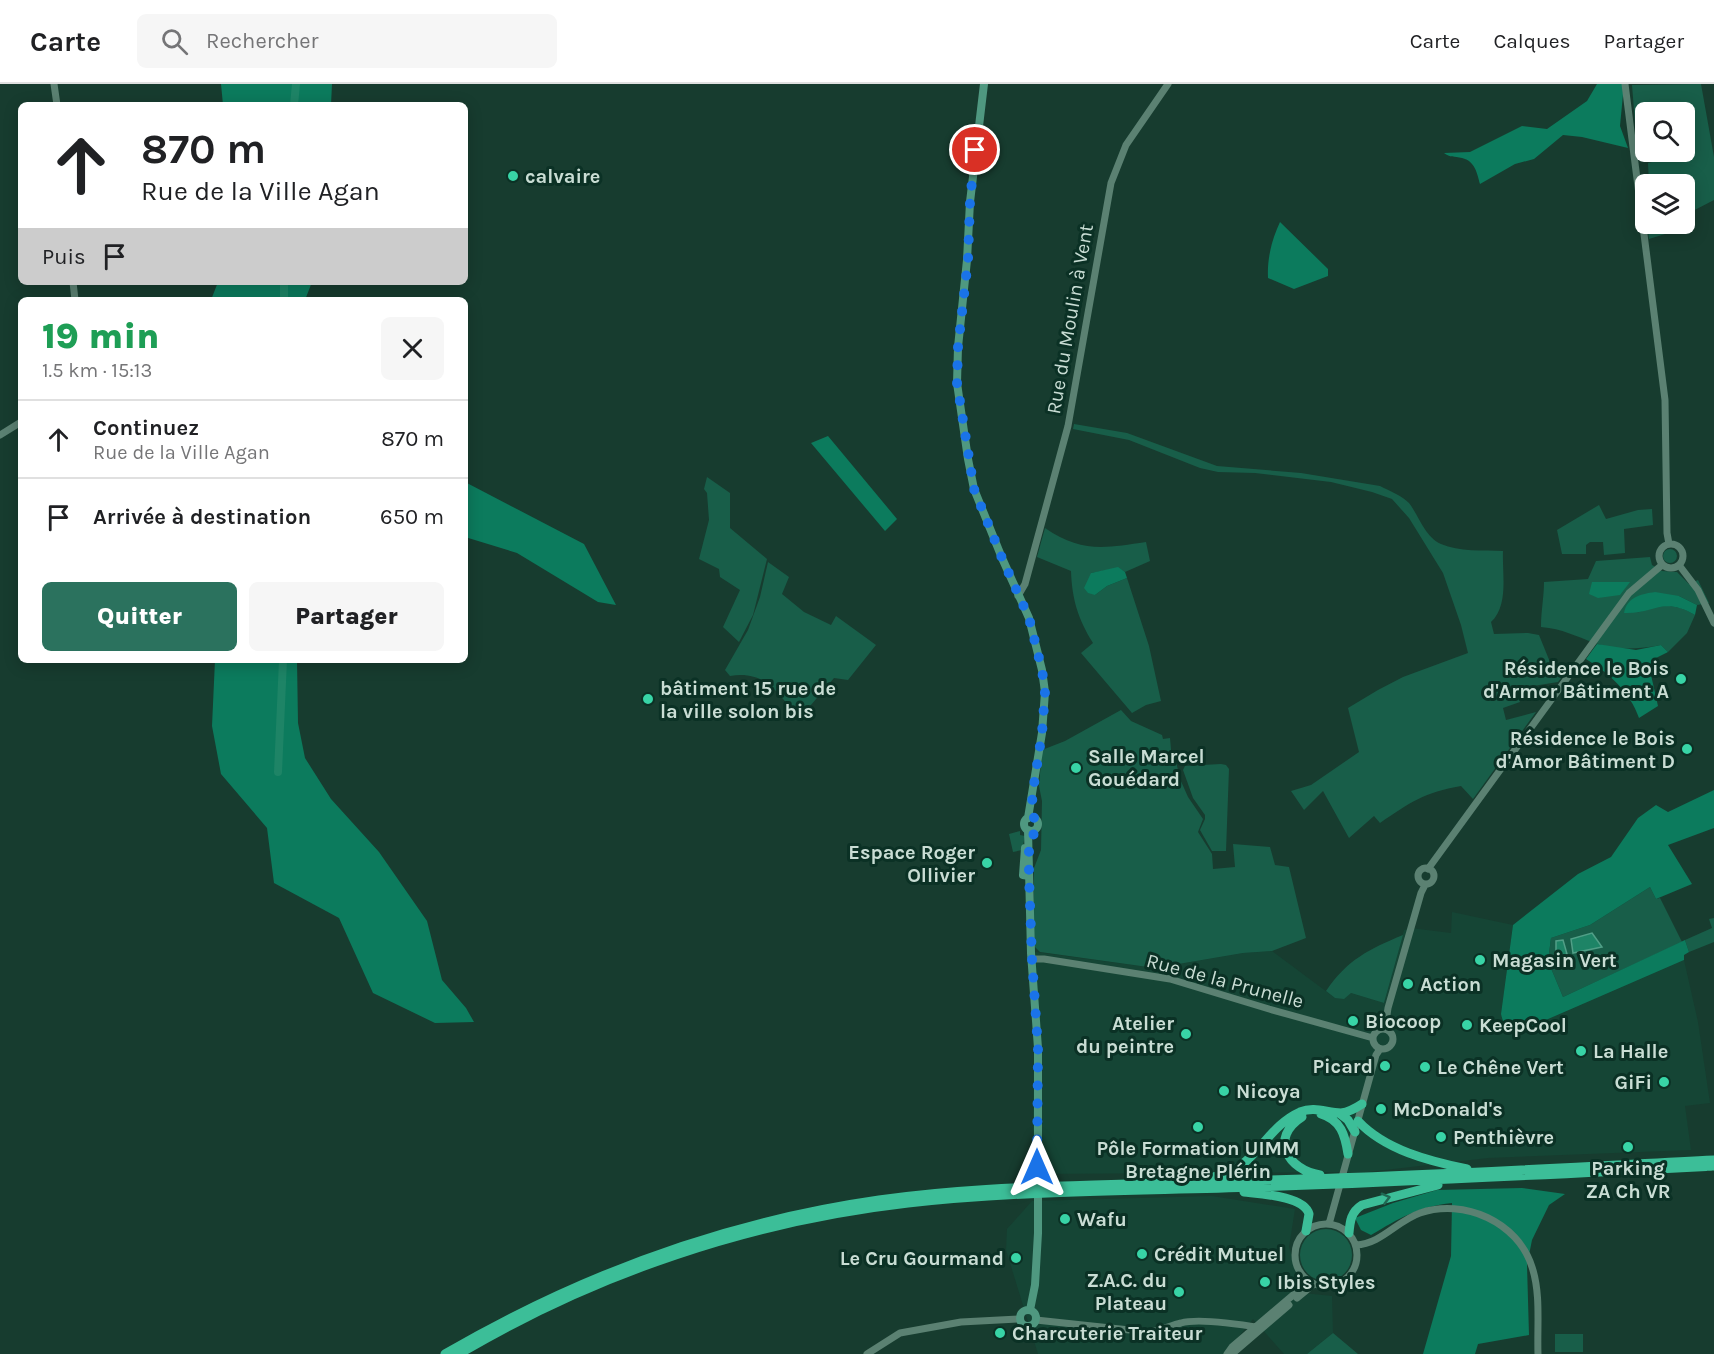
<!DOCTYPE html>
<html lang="fr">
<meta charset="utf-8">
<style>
body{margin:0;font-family:Karla,sans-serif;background:#f6f6f6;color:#202124;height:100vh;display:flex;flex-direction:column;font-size:22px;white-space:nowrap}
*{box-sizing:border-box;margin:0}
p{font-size:20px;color:#757577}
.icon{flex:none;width:33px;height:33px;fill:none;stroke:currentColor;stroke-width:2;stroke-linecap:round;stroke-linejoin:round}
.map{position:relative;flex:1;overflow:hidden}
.sheet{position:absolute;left:18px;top:213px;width:450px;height:366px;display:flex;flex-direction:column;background:#fff;border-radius:9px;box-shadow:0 3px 15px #0003}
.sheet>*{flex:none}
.top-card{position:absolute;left:18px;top:18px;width:450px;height:183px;border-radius:9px;box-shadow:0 3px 15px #0003;background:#fff;color:#202124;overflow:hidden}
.buttons{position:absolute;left:1635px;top:18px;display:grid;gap:12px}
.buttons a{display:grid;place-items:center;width:60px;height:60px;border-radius:9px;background:#fff;box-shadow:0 3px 15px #0003;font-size:30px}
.pin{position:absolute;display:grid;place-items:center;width:51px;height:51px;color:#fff;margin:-26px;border:3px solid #fff;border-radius:50%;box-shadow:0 2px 6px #0007}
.me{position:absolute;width:66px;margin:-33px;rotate:0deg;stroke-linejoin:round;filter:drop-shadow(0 0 4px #0008)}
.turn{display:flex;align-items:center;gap:21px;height:126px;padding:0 24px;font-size:27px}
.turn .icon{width:78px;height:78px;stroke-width:2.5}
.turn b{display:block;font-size:42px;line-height:51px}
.then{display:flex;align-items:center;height:57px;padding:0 24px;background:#0003;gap:12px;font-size:22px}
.round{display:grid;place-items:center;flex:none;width:63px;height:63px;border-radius:9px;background:#f6f6f6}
.overview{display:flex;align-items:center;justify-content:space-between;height:102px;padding:0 24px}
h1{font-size:36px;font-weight:800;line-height:45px;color:#1e9e55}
.primary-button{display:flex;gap:12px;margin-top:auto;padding:12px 24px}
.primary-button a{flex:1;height:69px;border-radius:9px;background:#2b725e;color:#fff;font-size:24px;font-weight:800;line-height:69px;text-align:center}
.primary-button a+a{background:#f6f6f6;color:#202124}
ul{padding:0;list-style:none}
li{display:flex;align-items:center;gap:18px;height:78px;padding:0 24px;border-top:2px solid #e0e0e0}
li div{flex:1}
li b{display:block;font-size:22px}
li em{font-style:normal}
header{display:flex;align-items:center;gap:36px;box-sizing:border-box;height:84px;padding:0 30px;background:#fff;border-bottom:2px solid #e0e0e0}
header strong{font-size:28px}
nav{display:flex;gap:33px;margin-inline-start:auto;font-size:21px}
.search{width:420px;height:54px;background:#f6f6f6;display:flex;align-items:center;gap:15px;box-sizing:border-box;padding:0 21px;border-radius:9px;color:#757577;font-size:22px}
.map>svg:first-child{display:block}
</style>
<header>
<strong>Carte</strong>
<div class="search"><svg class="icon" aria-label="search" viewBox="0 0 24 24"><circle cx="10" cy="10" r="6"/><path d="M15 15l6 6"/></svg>Rechercher</div>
<nav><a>Carte</a><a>Calques</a><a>Partager</a></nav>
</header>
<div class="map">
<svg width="1714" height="1270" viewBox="0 0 1714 1270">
<rect width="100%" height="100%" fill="#173c2f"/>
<!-- built -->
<path fill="#154535" d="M1452,828l61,13 -12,89 2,8 5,8 8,3 168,-73 14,62 12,81 -25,3 6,44 -203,8 -120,14 -336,2 2,-124 -6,-99 127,17 88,-15 29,-2 63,47 16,-5 33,10 20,-73 7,-2 40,5z
M1212,1112l83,13 -6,38 14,46 29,3 1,37 -26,21h-23l-31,-35 -28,35h-187l-32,-104 1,-21 25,-28z"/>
<!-- green -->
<path fill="#185e49" d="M1701,0l13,73v43l-29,15 -1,-31h-35l-1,-21 4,-1 -1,-10h33v-40h-38l-1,35 -8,1 -5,-63z
M1647,140h29l2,6 -29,9z
M1074,340l53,9 90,33 84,7 79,13c10,5 22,10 29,17 10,13 16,34 32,41 18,8 42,6 62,7 -1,23 6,54 -12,71l3,12 34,-1 11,2 13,32 9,11 -3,4 -43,7 5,13 -17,6 3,12 30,-8 -63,87 -12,-13c-36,6 -52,17 -81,37l-6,-7 -25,22 -26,-47 -19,19 -13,-19 20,-6 48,-33 -11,-44 30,-18 25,-13 65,-24 -7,-28 -18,-52 -34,-55 -17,-19 -20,-7 -41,-10 -76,-9 -37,-1 -18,-4 -71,-28 -56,-11z
M707,393l23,16v35l37,31 -14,56 -14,27 -16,-15 17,-37 -20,-13 -1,-8 -20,-10 10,-39 -2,-27 -3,-4z
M1599,421l7,14 32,-9 14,-1 1,16 -29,4 1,24 -21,2 -1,-13h-13l-4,3v9h-24l-5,-24z
M1045,444c36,25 60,20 101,14l4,19 -25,11 -7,-4 -27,5 4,22 12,-9 20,-8 22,68 12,55 -15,4 -14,8 -51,-60 12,-10c-15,-24 -21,-44 -22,-72l-34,-14z
M1663 472a7 7 0 1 1 14 0a7 7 0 1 1-14 0Z
M1650,473l2,8 10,6 15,1 12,12 9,-4 11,23 -12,2 -18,-9 -43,17c23,-8 37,-11 59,2l-8,18 -19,19 -7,-7c-22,4 -45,6 -66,-2 -20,-7 -32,-14 -54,-16 0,-16 3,-30 3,-45l44,-3 8,-18z
M768,478l21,15 -7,17 22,18 27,13 5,-9 40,29 -28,35 -14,-2 -35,41c-20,-25 -33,-49 -69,-43l-5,-6 23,-40 12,-33z
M1121,626l10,11 31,14 1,4 7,-1 2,23h4l4,18 8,18 15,22 -5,13 14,22 1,15 22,-2 -2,-23 37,3 5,18 14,2 17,71 -34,13 -29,2 -88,15 -115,-16 -6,-6v-78l7,-18 1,-49 -3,-15 3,-36 23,-9z
M1221,680l5,1 3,4 -3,82h-14l-12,-21 5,-11v-4l-12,-17 -10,-28 2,-4z
M1020,747v4l5,1 -3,14 -9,2 -4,-18z
M1650,803l6,12 4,-1 22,44 -119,55 -15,-36 3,-23 39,-13z
M1714,834v24l-25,10 -4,-12 27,-12 -3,-9z
M1403,851l-19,68 -33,-10 -7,6 -9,-1 -9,-7c21,-31 43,-42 77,-56z
M1300 1171a26 26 0 1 1 52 0a26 26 0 1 1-52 0Z
M1333,1249l25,21h-51z
M1555,1250h28v18h-28z"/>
<!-- forest -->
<path fill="#0c7b5d" d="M221,0h111l-1,21h-108z
M1597,0h27l-4,42 8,22 -46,-11 -19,-2 -29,24 -19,5 -35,20c-3,-11 -5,-23 -18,-26 -8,-2 -12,0 -18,-5l26,-1 52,-26 25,3 40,-28z
M1280,138l48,47v7l-34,13 -26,-11c-1,-20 4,-39 12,-56z
M218,198h94l-7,18h-94z
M828,352l69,83 -12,12 -74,-88z
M465,398l119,62 32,61 -18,-3 -81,-49 -52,-16z
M1118,483l7,5 2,6 -20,8 -12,9 -7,-2 -4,-5 7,-15z
M1592,498h38l-10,13 -22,3 -9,-4z
M1655,508l24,4 18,9 -2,10c-33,-19 -40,-1 -71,-2 3,-16 17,-19 31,-21z
M1597,560l39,6 25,-5 7,7 -12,6 -7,8 9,40 -19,12c-9,-26 -30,-45 -53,-59z
M215,576h82l1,63 7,35 26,41 48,53 48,69 15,59 24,28 8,14 -39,1 -62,-30 -34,-75 -65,-35 -7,-55 -46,-54 -9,-48z
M1714,706v38l-46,17 24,39 -36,15 -6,-12 -60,38 -39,13 -3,23 15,36 122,-57 4,12 -5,3v5l-168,73c-9,-4 -13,-9 -15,-19l12,-89 65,-51 33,-17 27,-39 18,-13 12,7z
M1522,1104l43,6 -16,11 -17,35 -5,25 2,70 -51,9 -3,10h-52l28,-98 1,-53c-35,4 -52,15 -81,32l-10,-5 -6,-12 38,-15 44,-13z"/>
<!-- water -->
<path fill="#1e8466" stroke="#519f87" stroke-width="1.5" d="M1592,849l10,14 -29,6 -2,-14z
M1563,856l4,14 -11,4v-17z"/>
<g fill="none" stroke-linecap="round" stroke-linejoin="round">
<!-- river -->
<path stroke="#1e8466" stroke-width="8" d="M294,21l2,-21
M284,198v18
M278,688l5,-112"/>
<!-- tertiary -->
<path stroke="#5b8172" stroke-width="7" d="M54,0l3,21
M1625,0l40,316 2,133 2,11
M73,198l2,18
M0,351l21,-13
M1659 472a12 12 0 1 1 24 0a12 12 0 1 1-24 0Z
M1679,481l19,25 16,33
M1018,512l7,-12 43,-158 43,-243 15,-38 42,-61
M1418 792a8 8 0 1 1 16 0a8 8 0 1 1-16 0Z
M1428,785l201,-276 33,-28
M1032,875h12l126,20 99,30 104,29
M1385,945l3,-21 33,-115 4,-8
M1373 955a10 10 0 1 1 20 0a10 10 0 1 1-20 0Z
M1295 1171a31 31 0 1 1 62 0a31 31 0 1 1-62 0Z
M1329,1140l47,-169 4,-6
M1356,1161c25,-1 41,-24 64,-32 44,-15 98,9 112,54 9,27 5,59 6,87
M1297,1214l17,-14
M1036,1236l112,12c12,-1 21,-6 33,-9 17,-5 63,2 81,5
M867,1270l33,-21 61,-11 58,-3
M1227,1270l5,-7 67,-57 2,-15
M1232,1270l57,-49"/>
<!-- secondary -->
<path stroke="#4f9880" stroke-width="8" d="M984,0l-14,118 -3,58 -9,87 -1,36 11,76 6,30 28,69 27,60 13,52 3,22 -3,41 -14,85
M1024 740a7 7 0 1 1 14 0a7 7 0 1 1-14 0Z
M1028,746l3,123 7,95v185l-3,52 -5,25
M1025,764l-2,27 6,1
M1020 1234a8 8 0 1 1 16 0a8 8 0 1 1-16 0Z"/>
<!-- trunk -->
<path stroke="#3cbe98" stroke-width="9" d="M1339,1029l9,7 7,12
M1321,1030c20,6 24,21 27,40
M1302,1033c-33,21 -14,53 18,58
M1358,1037c27,29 71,40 109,48
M1213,1093c43,-7 51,-49 87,-65 15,-6 27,1 41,1 8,-1 15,-5 21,-9
M1244,1108c17,2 60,4 65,22l-3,17
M1349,1149c1,-12 2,-21 13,-28l76,-20
M445,1270c134,-78 280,-132 434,-154 71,-10 143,-13 215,-15 70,-2 139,-4 209,-6 137,-4 274,-12 411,-19
M459,1270c137,-81 291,-133 449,-151 116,-13 232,-12 348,-16 153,-5 305,-13 458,-21"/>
</g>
<!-- one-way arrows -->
<defs><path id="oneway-chevron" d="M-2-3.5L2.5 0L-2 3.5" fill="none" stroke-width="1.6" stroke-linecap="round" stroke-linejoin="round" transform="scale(1.5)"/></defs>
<use stroke="#1f6953" href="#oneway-chevron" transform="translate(1386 1114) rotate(-15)"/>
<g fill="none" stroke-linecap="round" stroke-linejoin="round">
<!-- route -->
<path stroke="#1a73e8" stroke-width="10" stroke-dasharray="0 18" d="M975,66l-5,52 -2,58 -10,87 -1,36 17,106 28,69 27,60 13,52 3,22 -3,41 -10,64 2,21 3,5 -8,26v27l3,83 6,89 -1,119"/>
</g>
<!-- markers -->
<g fill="#38d4a6" stroke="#0b3125" stroke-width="2">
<circle cx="513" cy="92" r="6"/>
<circle cx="1681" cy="595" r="6"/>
<circle cx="648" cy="615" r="6"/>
<circle cx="1687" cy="665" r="6"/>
<circle cx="1076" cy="684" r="6"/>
<circle cx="987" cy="779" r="6"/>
<circle cx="1480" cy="876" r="6"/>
<circle cx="1408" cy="900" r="6"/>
<circle cx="1353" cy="937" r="6"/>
<circle cx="1467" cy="941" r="6"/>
<circle cx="1186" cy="950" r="6"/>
<circle cx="1581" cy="967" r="6"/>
<circle cx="1385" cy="982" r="6"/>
<circle cx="1425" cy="983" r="6"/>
<circle cx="1664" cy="998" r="6"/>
<circle cx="1224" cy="1007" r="6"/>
<circle cx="1381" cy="1025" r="6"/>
<circle cx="1198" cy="1043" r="6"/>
<circle cx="1441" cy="1053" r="6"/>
<circle cx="1628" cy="1063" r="6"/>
<circle cx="1065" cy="1135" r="6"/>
<circle cx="1142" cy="1170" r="6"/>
<circle cx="1016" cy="1174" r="6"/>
<circle cx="1265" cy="1198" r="6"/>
<circle cx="1179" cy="1208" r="6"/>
<circle cx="1000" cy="1249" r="6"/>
</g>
<g text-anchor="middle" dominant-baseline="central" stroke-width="6" stroke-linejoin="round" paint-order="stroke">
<!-- poi labels -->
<g font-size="20" font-weight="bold" fill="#c9ddd4" stroke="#0b3125" text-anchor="start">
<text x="525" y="92">calvaire</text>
<text x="1669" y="584" text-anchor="end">Résidence le Bois<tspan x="1669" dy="23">d'Armor Bâtiment A</tspan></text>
<text x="660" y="604">bâtiment 15 rue de<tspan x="660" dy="23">la ville solon bis</tspan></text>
<text x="1675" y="654" text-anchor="end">Résidence le Bois<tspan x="1675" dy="23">d'Amor Bâtiment D</tspan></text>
<text x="1088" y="672">Salle Marcel<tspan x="1088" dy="23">Gouédard</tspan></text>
<text x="975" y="768" text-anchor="end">Espace Roger<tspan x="975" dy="23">Ollivier</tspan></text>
<text x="1492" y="876">Magasin Vert</text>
<text x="1420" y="900">Action</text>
<text x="1365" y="937">Biocoop</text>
<text x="1174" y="939" text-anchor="end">Atelier<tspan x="1174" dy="23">du peintre</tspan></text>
<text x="1479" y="941">KeepCool</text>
<text x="1593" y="967">La Halle</text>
<text x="1373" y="982" text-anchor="end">Picard</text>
<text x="1437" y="983">Le Chêne Vert</text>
<text x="1652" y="998" text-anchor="end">GiFi</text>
<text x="1236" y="1007">Nicoya</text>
<text x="1393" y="1025">McDonald's</text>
<text x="1453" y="1053">Penthièvre</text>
<text x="1198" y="1064" text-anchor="middle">Pôle Formation UIMM<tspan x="1198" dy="23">Bretagne Plérin</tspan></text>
<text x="1628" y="1084" text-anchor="middle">Parking<tspan x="1628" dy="23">ZA Ch VR</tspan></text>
<text x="1077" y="1135">Wafu</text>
<text x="1154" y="1170">Crédit Mutuel</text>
<text x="1004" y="1174" text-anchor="end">Le Cru Gourmand</text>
<text x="1167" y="1196" text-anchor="end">Z.A.C. du<tspan x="1167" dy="23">Plateau</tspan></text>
<text x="1277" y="1198">Ibis Styles</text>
<text x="1012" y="1249">Charcuterie Traiteur</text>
</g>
<!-- street labels -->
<g font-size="20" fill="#c9ddd4" stroke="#0b3125">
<text transform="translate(1070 235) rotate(-80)">Rue du Moulin à Vent</text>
<text transform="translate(1225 897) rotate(15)">Rue de la Prunelle</text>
</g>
</g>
</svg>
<div class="buttons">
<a><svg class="icon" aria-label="search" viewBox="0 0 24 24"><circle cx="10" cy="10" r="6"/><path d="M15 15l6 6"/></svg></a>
<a><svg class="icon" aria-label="layers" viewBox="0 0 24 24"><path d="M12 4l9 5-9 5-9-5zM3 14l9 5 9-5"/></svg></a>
</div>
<div class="pin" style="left:975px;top:66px;background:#d93025"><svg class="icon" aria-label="arrive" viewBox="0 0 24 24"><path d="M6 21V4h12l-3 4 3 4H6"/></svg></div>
<svg class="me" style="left:1037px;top:1083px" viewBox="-20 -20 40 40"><path d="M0-17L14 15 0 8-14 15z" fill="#1a73e8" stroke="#fff" stroke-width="4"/></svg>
<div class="top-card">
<div class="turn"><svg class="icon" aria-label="ahead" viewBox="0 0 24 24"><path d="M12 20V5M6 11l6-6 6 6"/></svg><div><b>870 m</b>Rue de la Ville Agan</div></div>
<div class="then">Puis<svg class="icon" aria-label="arrive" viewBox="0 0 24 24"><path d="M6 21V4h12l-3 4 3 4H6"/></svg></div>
</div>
<section class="sheet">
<div class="overview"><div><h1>19 min</h1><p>1.5 km · 15:13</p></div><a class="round"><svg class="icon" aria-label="close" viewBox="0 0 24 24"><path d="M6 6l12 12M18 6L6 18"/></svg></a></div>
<ul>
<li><svg class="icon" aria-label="ahead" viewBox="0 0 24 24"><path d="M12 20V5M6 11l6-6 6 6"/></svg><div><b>Continuez</b><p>Rue de la Ville Agan</p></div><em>870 m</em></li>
<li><svg class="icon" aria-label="arrive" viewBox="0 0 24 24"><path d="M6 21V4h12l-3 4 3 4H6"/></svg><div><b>Arrivée à destination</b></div><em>650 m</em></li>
</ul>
<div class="primary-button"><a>Quitter</a><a>Partager</a></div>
</section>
</div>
